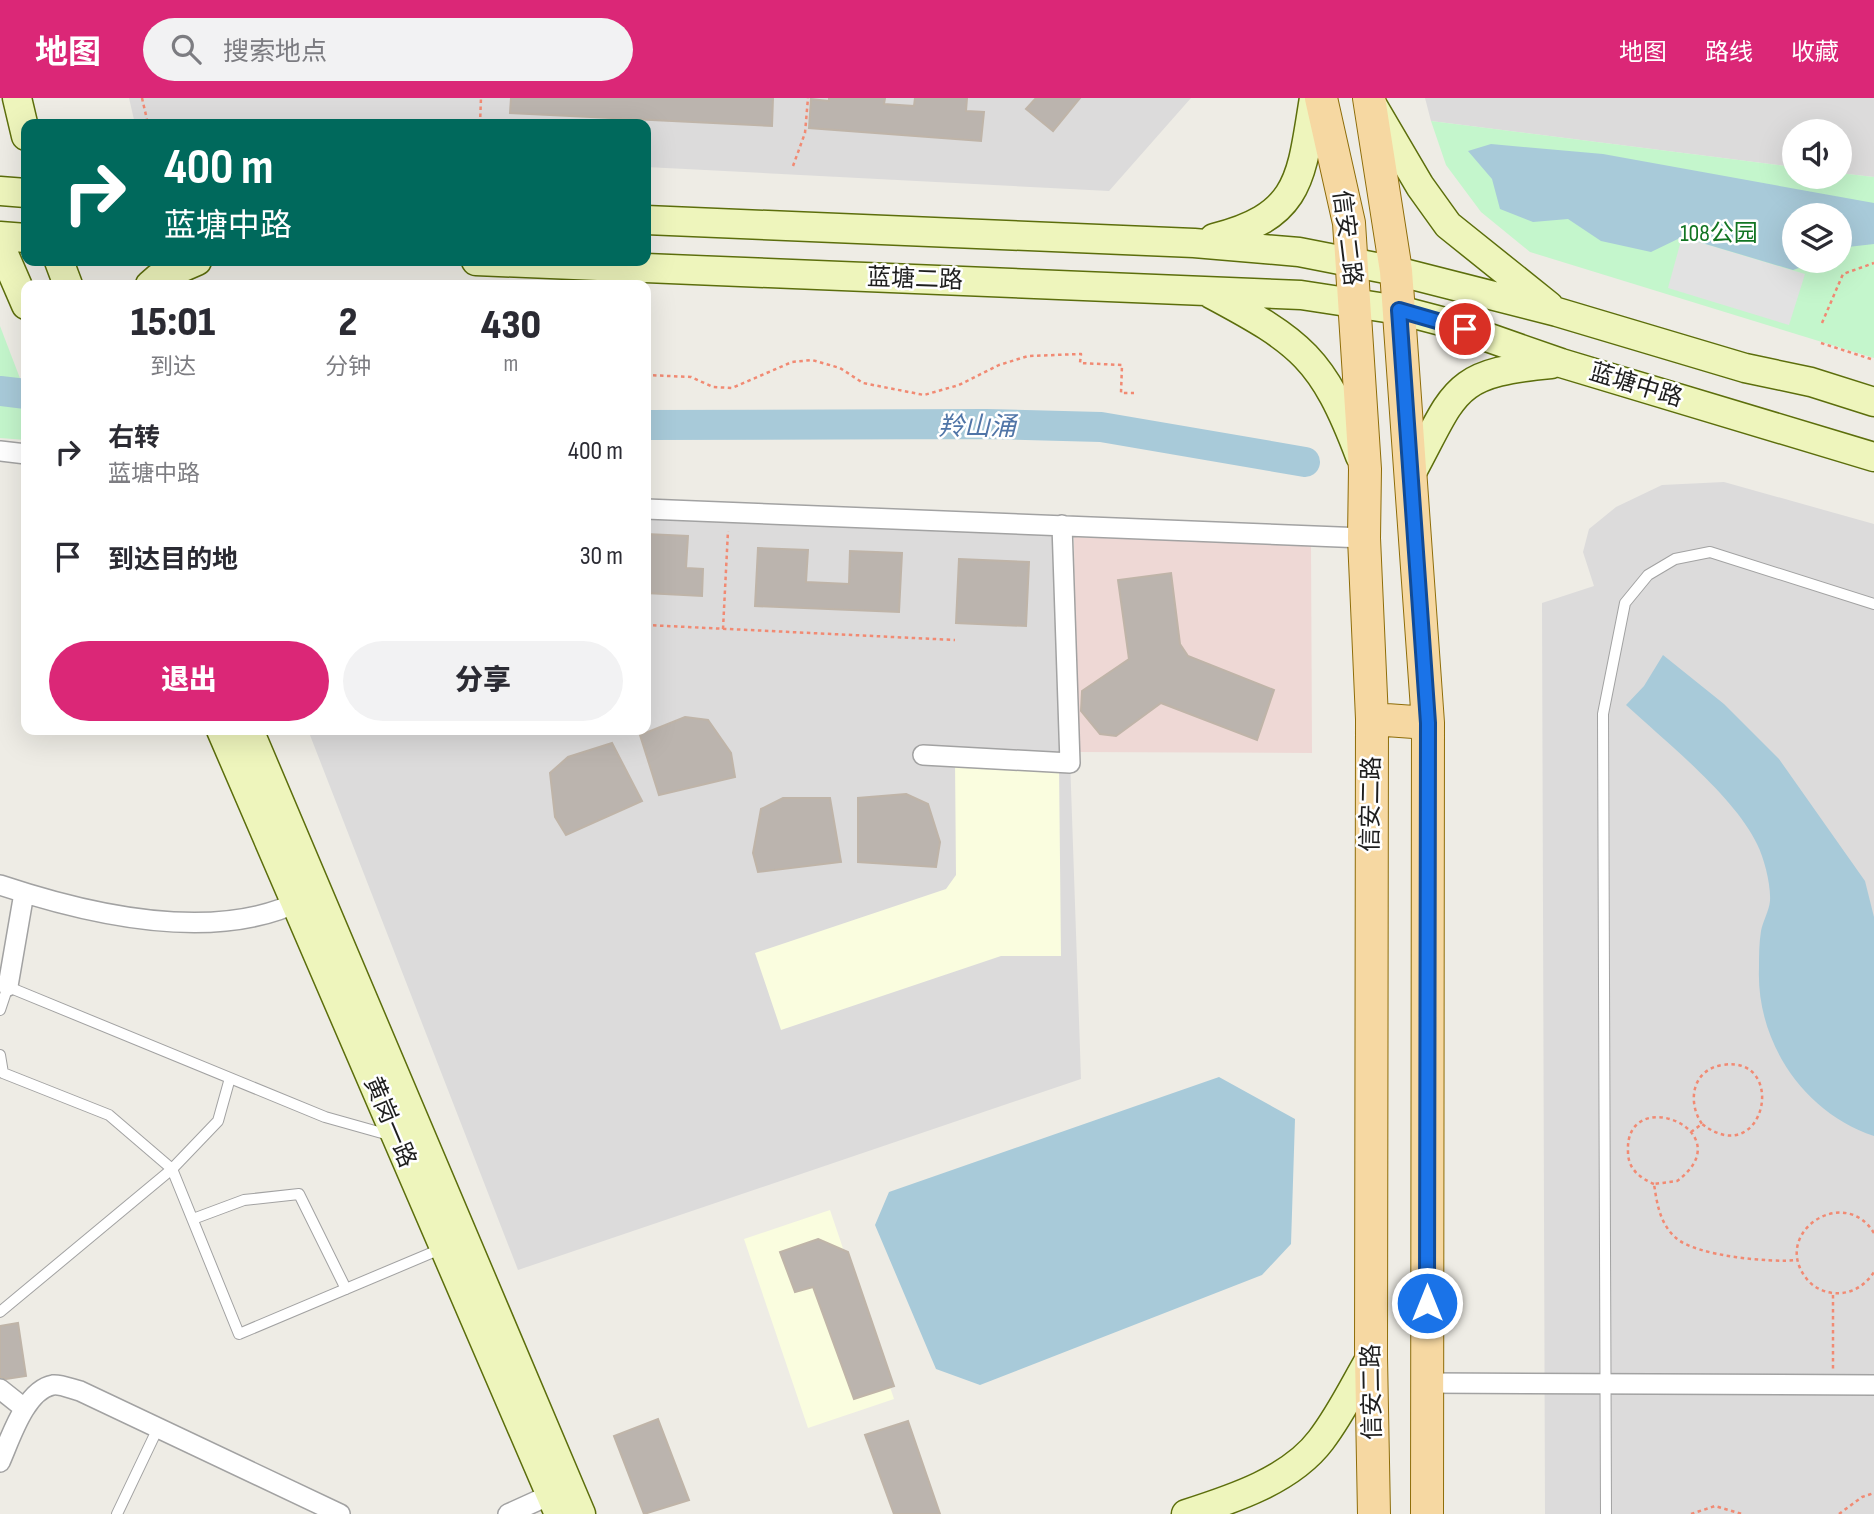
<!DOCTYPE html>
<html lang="zh">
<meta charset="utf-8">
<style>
body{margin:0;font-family:"Sofia Sans Condensed","Noto Sans SC",sans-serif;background:#f2f2f3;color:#2b2b33;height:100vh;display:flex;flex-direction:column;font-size:26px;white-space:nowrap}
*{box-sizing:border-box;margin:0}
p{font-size:23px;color:#7c7c81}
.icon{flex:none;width:38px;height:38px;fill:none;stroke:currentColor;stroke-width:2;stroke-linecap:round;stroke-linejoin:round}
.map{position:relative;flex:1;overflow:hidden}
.sheet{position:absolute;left:21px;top:182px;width:630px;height:455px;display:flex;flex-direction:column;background:#fff;border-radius:14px;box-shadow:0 7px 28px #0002}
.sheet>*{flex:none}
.guide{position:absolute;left:21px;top:21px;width:630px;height:147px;border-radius:14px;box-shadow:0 7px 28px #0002;background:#00695c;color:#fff;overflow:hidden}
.controls{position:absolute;left:1782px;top:21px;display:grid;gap:14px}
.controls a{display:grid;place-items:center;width:70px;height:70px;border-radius:50%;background:#fff;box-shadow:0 7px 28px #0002;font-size:35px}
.pin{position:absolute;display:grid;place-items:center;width:60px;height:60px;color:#fff;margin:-30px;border:4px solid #fff;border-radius:50%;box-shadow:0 2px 7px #0007}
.me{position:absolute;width:77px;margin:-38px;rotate:0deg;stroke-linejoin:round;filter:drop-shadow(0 0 5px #0008)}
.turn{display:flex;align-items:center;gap:24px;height:147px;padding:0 28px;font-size:32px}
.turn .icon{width:91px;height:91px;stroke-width:2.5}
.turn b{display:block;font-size:49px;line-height:60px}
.eta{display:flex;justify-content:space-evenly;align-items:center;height:119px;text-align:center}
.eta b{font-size:42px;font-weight:800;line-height:49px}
.cta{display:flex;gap:14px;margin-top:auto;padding:14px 28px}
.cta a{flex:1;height:80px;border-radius:42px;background:#db2777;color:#fff;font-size:28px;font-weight:800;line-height:80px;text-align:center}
.cta a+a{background:#f2f2f3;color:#2b2b33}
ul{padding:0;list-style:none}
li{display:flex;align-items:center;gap:21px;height:105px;padding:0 28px}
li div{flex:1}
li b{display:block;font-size:26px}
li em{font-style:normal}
header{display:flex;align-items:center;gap:42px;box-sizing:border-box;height:98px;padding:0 35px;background:#db2777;color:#fff}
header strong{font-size:33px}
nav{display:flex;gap:38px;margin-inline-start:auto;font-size:24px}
.search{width:490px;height:63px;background:#f2f2f3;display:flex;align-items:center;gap:18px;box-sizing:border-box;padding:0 24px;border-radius:38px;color:#7c7c81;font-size:26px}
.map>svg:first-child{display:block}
</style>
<header>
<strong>地图</strong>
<div class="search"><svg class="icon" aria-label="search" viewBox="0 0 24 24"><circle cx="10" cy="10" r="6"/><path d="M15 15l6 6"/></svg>搜索地点</div>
<nav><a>地图</a><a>路线</a><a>收藏</a></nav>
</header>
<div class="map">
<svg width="1874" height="1416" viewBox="0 0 1874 1416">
<rect width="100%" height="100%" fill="#eeece5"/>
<!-- residential -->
<path fill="#dcdbdb" d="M129,0h1062l-82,93 -463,-24v-43h-511z
M1425,0h449v79l-35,-4v-42h-45v36l-363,-46z
M1724,384l150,42v990h-329l-3,-911 52,-17 -11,-34 6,-23 27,-22 46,-22z
M646,411l416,16 19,554 -563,191 -210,-540h338z"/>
<!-- commercial -->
<path fill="#eed8d5" d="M1074,439l237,8 1,208 -236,-1z"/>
<!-- education -->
<path fill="#fafddf" d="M955,663l104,5 2,190h-60l-220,74 -26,-77 191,-64 10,-14z
M830,1112l64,189 -86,29 -64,-189z"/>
<!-- park -->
<path fill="#c4f6cc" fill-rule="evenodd" d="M1431,23l363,46v10h45v-4l35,4v181l-344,-106 -49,-40 -35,-47zM1794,117h45v46h-45z
M0,228l26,68v46l-26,-2z"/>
<!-- parking -->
<path fill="#e2e2e2" d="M1682,139l123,37 -16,51 -121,-37z"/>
<!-- water -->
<path fill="#a8cad9" d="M1491,46l112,10 271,49v41l-35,4v-33h-45v46h26l-27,9 -111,-33 -31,15 -50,-11 -33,-22 -35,3 -33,-13 -8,-30 -24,-28z
M1663,557l61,49 55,55 86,122 9,36v219c-70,-23 -118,-94 -115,-168 0,-12 0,-25 2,-37 2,-10 8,-20 9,-30 1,-17 -6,-43 -13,-57 -22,-47 -92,-103 -131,-139l18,-19z
M1219,979l76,42 -4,125 -29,31 -282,110 -44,-16 -61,-144 14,-33z"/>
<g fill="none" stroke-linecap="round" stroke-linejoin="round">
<!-- river -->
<path stroke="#a8cad9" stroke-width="30" d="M0,293l26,3
M646,327l340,-1 115,3 204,35"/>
</g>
<!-- building -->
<path fill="#bbb4ae" stroke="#bfb4a8" stroke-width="2" d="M511,0h262l-1,28 -262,-13z
M829,0h56l-1,6 30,2 1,-8h52l-1,13 18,1 -3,29 -172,-13 2,-29 18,2z
M1036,0h44l-27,33 -27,-22z
M646,436l42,2 -2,32 17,1 -1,27 -56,-3z
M758,450l50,2 -2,32 43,2 1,-33 52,2 -3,59 -144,-6z
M959,461l70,3 -3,64 -70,-3z
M1171,475l9,71 8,12 86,34 -17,50 -96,-37 -45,33 -16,-2 -19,-23 1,-20 47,-32 -11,-79z
M685,619l23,3 23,33 4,24 -76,18 -19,-60z
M612,645l30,58 -76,34 -11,-18 -5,-44 18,-16z
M906,696l22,10 12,38 -4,25 -78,-5v-64z
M783,700h47l11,64 -83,10 -5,-19 8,-44z
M818,1141l30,13 46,134 -40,13 -41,-112 -18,5 -15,-40z
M18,1225l8,53 -20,3 -6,-2v-51z
M658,1321l31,81 -45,14 -30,-78z
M908,1323l32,93h-46l-29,-79z"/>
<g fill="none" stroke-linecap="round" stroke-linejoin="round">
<!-- lane casing -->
<g stroke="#a2a2a2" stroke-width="12">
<path id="lane" d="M6,888l319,131 64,18
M0,912l8,-24
M0,957l3,18 106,42 63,54 67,165 204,-86
M193,1121l51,-19 55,-6 47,95
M0,1214l172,-143 46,-48 12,-43
M117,1416l41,-86
M1606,1416l-3,-800 22,-111 23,-28 27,-16 35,-7 164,52"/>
</g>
<!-- street casing -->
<g stroke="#a2a2a2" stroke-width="22">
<path id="street" d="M0,353l26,3
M646,411l718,29
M923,657l147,8 -8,-238
M0,787c90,30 216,60 304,14
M8,888l16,-93
M1427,1285l447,2
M0,1291l24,19
M0,1364c10,-22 25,-72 53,-77 7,-1 19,4 27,6l260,123
M508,1416l42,-19"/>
</g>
<!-- secondary casing -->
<g stroke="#5c6e0c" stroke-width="31">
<path id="secondary" d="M17,0l9,38
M1373,8l47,80 28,39 101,81
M0,93l26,2
M646,122l548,23 105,9 97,19 161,41 188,56 66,14 63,20
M0,138l26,2
M1214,140c88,-22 87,-61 100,-140
M0,147l26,60
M59,163l9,24
M476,163l825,34 98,15 42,11 120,42 313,94
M150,187l8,-7 39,-17
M1211,196c90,48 112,64 149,162
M1412,374c44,-81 39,-99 139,-108
M221,632l338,784
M249,632l332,784
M1186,1416c47,-15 105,-34 135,-74 20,-26 34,-56 50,-83"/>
</g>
<!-- primary casing -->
<g stroke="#8e6d09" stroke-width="34">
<path id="primary" d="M1321,0l28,125 16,246 -1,69 8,181 -1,638 3,157
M1369,0l27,173 32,452 -1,791
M1372,621l56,4"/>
</g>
<!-- path -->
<path stroke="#f18a73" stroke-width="2.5" stroke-dasharray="3.5 3.5" stroke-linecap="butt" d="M142,0l6,26
M480,26l1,-26
M793,68l12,-33 3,-35
M1822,225l21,-49 31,-11
M1821,245l53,17
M646,277l45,2 22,10 19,1 60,-26 20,-2 28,8 23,15 61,12 35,-10 40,-20 29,-9 53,-2 -1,9 42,2 -1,28h13
M646,527l309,15
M723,531l5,-98
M1691,1034l11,-8c63,48 87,-70 20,-59 -30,5 -35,37 -20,59
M1654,1086c-14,-6 -26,-15 -26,-32 -4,-70 117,-21 49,29l-23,3c3,20 6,40 22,54 20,18 95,25 121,22
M1874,1135c-30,-49 -103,0 -68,45 6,8 16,14 27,15 17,2 32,-7 41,-21
M1833,1197v74
M1691,1416l24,-8 27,8
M1839,1416l23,-17 12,-4"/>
<!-- lane -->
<use href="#lane" stroke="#fff" stroke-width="10"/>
<!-- street -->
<use href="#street" stroke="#fff" stroke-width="19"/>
<!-- secondary -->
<use href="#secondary" stroke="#eef5bc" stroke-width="28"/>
<!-- primary -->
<use href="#primary" stroke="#f6d8a2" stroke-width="32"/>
</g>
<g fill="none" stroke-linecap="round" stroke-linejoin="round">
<!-- route casing -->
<g stroke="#114b97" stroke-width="18">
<path id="route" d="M1427,1205l1,-580 -29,-413 66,19"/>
</g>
<!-- route -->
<use href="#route" stroke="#1a73e8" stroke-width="12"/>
</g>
<g text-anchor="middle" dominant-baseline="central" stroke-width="5" stroke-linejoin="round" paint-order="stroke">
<!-- park labels -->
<g font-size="24" fill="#127523" stroke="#fff">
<text x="1719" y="135">108公园</text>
</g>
<!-- street labels -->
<g font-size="24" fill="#1e1e1e" stroke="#fff">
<text transform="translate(1347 140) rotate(83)">信安二路</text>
<text transform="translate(915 181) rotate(2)">蓝塘二路</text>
<text transform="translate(1636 287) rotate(17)">蓝塘中路</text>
<text transform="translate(1371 706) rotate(-89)">信安二路</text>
<text transform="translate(390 1024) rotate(67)">黄岗一路</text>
<text transform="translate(1372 1294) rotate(-91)">信安二路</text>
</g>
<!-- water labels -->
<g font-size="26" font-style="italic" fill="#5075a7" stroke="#fff">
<text x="977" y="329">羚山涌</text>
</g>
</g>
</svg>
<div class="controls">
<a><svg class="icon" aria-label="sound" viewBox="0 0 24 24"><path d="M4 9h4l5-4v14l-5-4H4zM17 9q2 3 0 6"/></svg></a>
<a><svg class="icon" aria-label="layers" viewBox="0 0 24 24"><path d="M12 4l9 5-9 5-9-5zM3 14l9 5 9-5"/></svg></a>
</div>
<div class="pin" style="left:1465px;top:231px;background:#d93025"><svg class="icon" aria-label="arrive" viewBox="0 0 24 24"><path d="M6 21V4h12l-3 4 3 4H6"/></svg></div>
<svg class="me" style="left:1427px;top:1205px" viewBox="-20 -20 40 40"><circle r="17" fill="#1a73e8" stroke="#fff" stroke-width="3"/><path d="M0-11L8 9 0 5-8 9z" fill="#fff"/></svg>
<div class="guide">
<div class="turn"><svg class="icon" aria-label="right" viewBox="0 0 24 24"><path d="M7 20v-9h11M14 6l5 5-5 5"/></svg><div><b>400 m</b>蓝塘中路</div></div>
</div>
<section class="sheet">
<div class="eta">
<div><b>15:01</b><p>到达</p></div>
<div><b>2</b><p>分钟</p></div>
<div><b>430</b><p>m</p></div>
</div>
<ul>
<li><svg class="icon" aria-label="right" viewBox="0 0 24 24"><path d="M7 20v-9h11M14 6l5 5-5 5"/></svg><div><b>右转</b><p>蓝塘中路</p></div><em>400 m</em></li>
<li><svg class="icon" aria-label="arrive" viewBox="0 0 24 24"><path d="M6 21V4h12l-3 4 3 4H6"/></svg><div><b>到达目的地</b></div><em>30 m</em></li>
</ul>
<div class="cta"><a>退出</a><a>分享</a></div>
</section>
</div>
